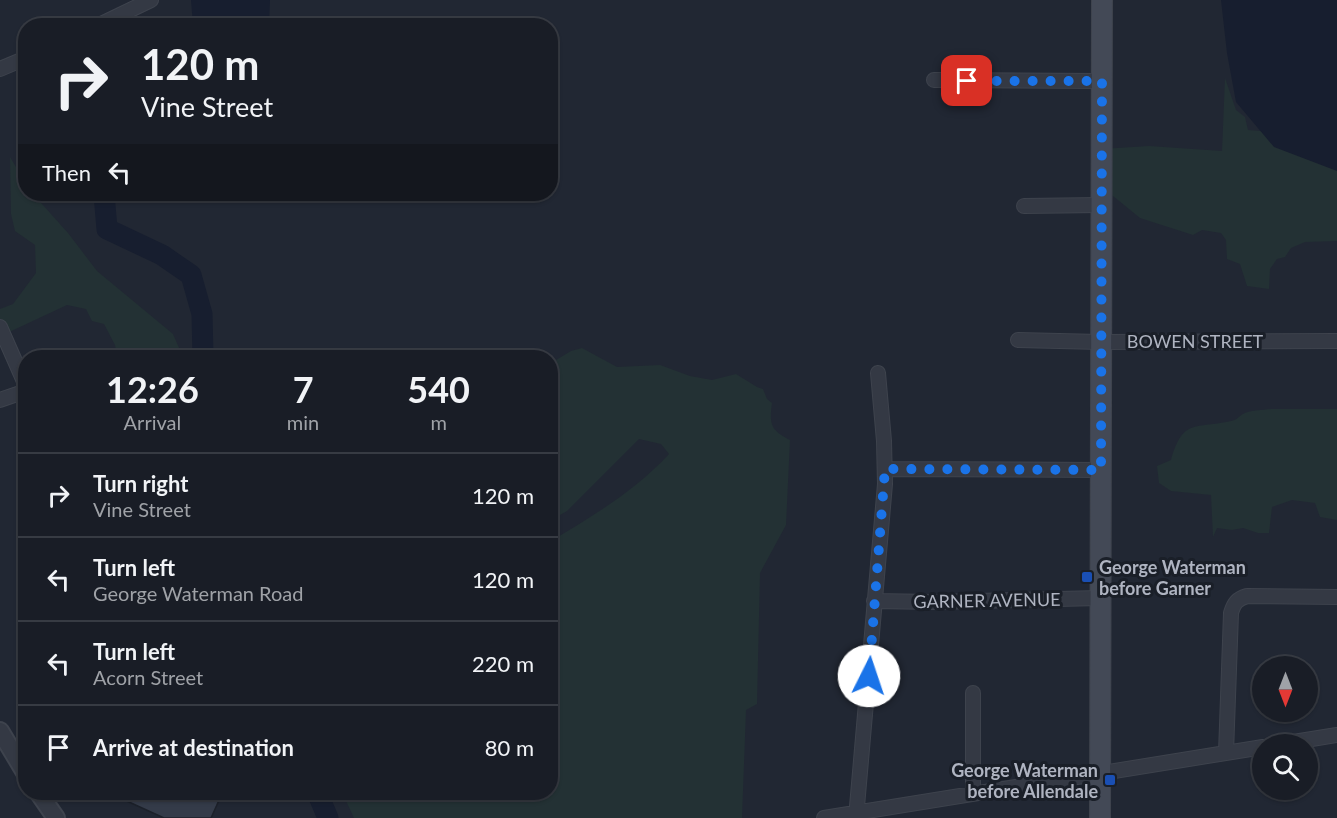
<!DOCTYPE html>
<style>
body{margin:0;font-family:Lato,sans-serif;background:#22262e;color:#f1f3f6;height:100vh;display:flex;flex-direction:column;font-size:22px;white-space:nowrap}
*{box-sizing:border-box;margin:0}
p{font-size:20px;color:#9fa2a7}
.icon{flex:none;width:33px;height:33px;fill:none;stroke:currentColor;stroke-width:2;stroke-linecap:round;stroke-linejoin:round}
.map{position:relative;flex:1;overflow:hidden}
.drawer{position:absolute;left:18px;top:350px;width:540px;height:450px;display:flex;flex-direction:column;background:#191d26;border-radius:24px;box-shadow:0 2px 4px #0004,0 0 0 2px #373b43}
.drawer>*{flex:none}
.banner{position:absolute;left:18px;top:18px;width:540px;height:183px;border-radius:24px;box-shadow:0 2px 4px #0004,0 0 0 2px #373b43;background:#191d26;color:#f1f3f6;overflow:hidden}
.needle{width:39px;rotate:180deg}
.buttons{position:absolute;left:1252px;top:656px;display:grid;gap:12px}
.buttons a{display:grid;place-items:center;width:66px;height:66px;border-radius:50%;background:#191d26;box-shadow:0 2px 4px #0004,0 0 0 2px #373b43;font-size:30px}
.pin{position:absolute;display:grid;place-items:center;width:51px;height:51px;color:#fff;margin:-26px;border-radius:12px;box-shadow:0 3px 9px #0006}
.me{position:absolute;width:66px;margin:-33px;rotate:4deg;stroke-linejoin:round;filter:drop-shadow(0 0 4px #0008)}
.turn{display:flex;align-items:center;gap:21px;height:126px;padding:0 24px;font-size:27px}
.turn .icon{width:78px;height:78px;stroke-width:2.5}
.turn b{display:block;font-size:42px;line-height:51px}
.then{display:flex;align-items:center;height:57px;padding:0 24px;background:#0003;gap:12px;font-size:22px}
.eta{display:flex;justify-content:space-evenly;align-items:center;height:102px;text-align:center}
.eta b{font-size:36px;font-weight:700;line-height:42px}
ul{padding:0;list-style:none}
li{display:flex;align-items:center;gap:18px;height:84px;padding:0 24px;border-top:2px solid #373b43}
li div{flex:1}
li b{display:block;font-size:22px}
li em{font-style:normal}
.map>svg:first-child{display:block}
</style>
<div class="map">
<svg width="1337" height="818" viewBox="0 0 1337 818">
<rect width="100%" height="100%" fill="#212733"/>
<!-- green -->
<path fill="#233134" d="M1225,78l11,32 9,7 3,13 24,2 65,26v83l-32,1 -14,6 -6,9 -8,2 -7,10 -1,20 -22,-3 -7,-22 -13,-5 -1,-19 -5,-7 -19,-3 -9,5 -53,-17 -27,-22 -12,-6v-41l48,-3 73,5z
M10,157l15,25 1,12h7l35,39 29,38 76,63 10,23h-66l-2,-12 -11,-21 -12,-3 -6,-12 -19,-4 -62,29 -5,-9v-16l13,-5 23,-31 -1,-28 -20,-14 -4,-17z
M582,348l35,19 43,-2 30,11 22,4 24,-6 21,13 6,2 4,10 5,4c-3,22 -1,27 18,37l-4,85 -26,48 -3,131 -11,6 -4,108h-388l-12,-26h208l1,-251c42,-25 85,-51 118,-87l-8,-10 -22,-5 -72,72 -16,9v-157l20,-12z
M1271,409h66v111l-17,-3 -5,-14 -23,-3 -20,7 -3,26h-11l-15,-5 -11,2 -15,-2 -4,9 -2,-42 -40,-4 -12,-8 -2,-17 14,-6c12,-42 24,-31 60,-39 6,-1 7,-4 12,-7 6,-4 20,-4 28,-5z"/>
<!-- water -->
<path fill="#171e2f" d="M191,0h79l-1,25h-76z
M1221,0h116v171l-63,-24 -38,-45 -9,-49z"/>
<g fill="none" stroke-linecap="round" stroke-linejoin="round">
<!-- river -->
<path stroke="#171e2f" stroke-width="21" d="M104,194l3,35 55,26 29,20 11,39 1,43
M317,792l11,26"/>
</g>
<!-- building -->
<path fill="#343b49" stroke="#1c212a" stroke-width="1.5" d="M107,792h100l13,6 -9,20h-47z"/>
<g fill="none" stroke-linecap="round" stroke-linejoin="round">
<!-- minor casing -->
<g stroke="#3e434d" stroke-width="16">
<path id="minor" d="M97,26l54,-26
M0,69l26,-11
M934,80l168,1
M1024,206l76,-1
M0,327l26,59
M1018,340l82,2 237,-1
M0,400l26,-9
M885,469l216,1
M874,601l59,1 167,-4
M1281,744l56,-9
M1226,753l5,-140c3,-10 6,-14 16,-17l90,1
M973,793v-100
M824,818l439,-71
M856,818l29,-334 -1,-43 -6,-68"/>
</g>
<!-- tertiary casing -->
<g stroke="#3e434d" stroke-width="20">
<path id="tertiary" d="M0,731l26,43
M38,792l18,26"/>
</g>
<!-- secondary casing -->
<g stroke="#3e434d" stroke-width="22">
<path id="secondary" d="M1100,818l2,-818"/>
</g>
<!-- minor -->
<use href="#minor" stroke="#343944" stroke-width="14"/>
<!-- tertiary -->
<use href="#tertiary" stroke="#343944" stroke-width="16"/>
<!-- secondary -->
<use href="#secondary" stroke="#434956" stroke-width="20"/>
</g>
<g fill="none" stroke-linecap="round" stroke-linejoin="round">
<!-- route -->
<path stroke="#1a73e8" stroke-width="10" stroke-dasharray="0 18" d="M869,676l16,-207 216,1 1,-389h-135"/>
</g>
<!-- markers -->
<g fill="#1a4fb4" stroke="#1a1f28" stroke-width="2">
<rect x="1081" y="571" width="12" height="12" rx="3"/>
<rect x="1104" y="774" width="12" height="12" rx="3"/>
</g>
<g text-anchor="middle" dominant-baseline="central" stroke-width="6" stroke-linejoin="round" paint-order="stroke">
<!-- street labels -->
<g font-size="18" fill="#afb4c1" stroke="#1a1f28">
<text x="1195" y="341">BOWEN STREET</text>
<text transform="translate(987 600) rotate(-1)">GARNER AVENUE</text>
</g>
<!-- poi labels -->
<g font-size="18" font-weight="bold" fill="#afb4c1" stroke="#1a1f28" text-anchor="start">
<text x="1099" y="567">George Waterman<tspan x="1099" dy="21">before Garner</tspan></text>
<text x="1098" y="770" text-anchor="end">George Waterman<tspan x="1098" dy="21">before Allendale</tspan></text>
</g>
</g>
</svg>
<div class="buttons">
<a><svg class="needle" viewBox="-14 -14 28 28"><path d="M0-13l5 13h-10z" fill="#e53935"/><path d="M0 13l5-13h-10z" fill="#9fa2a7"/></svg></a>
<a><svg class="icon" aria-label="search" viewBox="0 0 24 24"><circle cx="10" cy="10" r="6"/><path d="M15 15l6 6"/></svg></a>
</div>
<div class="pin" style="left:967px;top:81px;background:#d93025"><svg class="icon" aria-label="arrive" viewBox="0 0 24 24"><path d="M6 21V4h12l-3 4 3 4H6"/></svg></div>
<svg class="me" style="left:869px;top:676px" viewBox="-20 -20 40 40"><circle r="19" fill="#fff"/><path d="M0-13L10 11 0 6-10 11z" fill="#1a73e8"/></svg>
<div class="banner">
<div class="turn"><svg class="icon" aria-label="right" viewBox="0 0 24 24"><path d="M7 20v-9h11M14 6l5 5-5 5"/></svg><div><b>120 m</b>Vine Street</div></div>
<div class="then">Then<svg class="icon" aria-label="left" viewBox="0 0 24 24"><path d="M17 20v-9H6M10 6l-5 5 5 5"/></svg></div>
</div>
<section class="drawer">
<div class="eta">
<div><b>12:26</b><p>Arrival</p></div>
<div><b>7</b><p>min</p></div>
<div><b>540</b><p>m</p></div>
</div>
<ul>
<li><svg class="icon" aria-label="right" viewBox="0 0 24 24"><path d="M7 20v-9h11M14 6l5 5-5 5"/></svg><div><b>Turn right</b><p>Vine Street</p></div><em>120 m</em></li>
<li><svg class="icon" aria-label="left" viewBox="0 0 24 24"><path d="M17 20v-9H6M10 6l-5 5 5 5"/></svg><div><b>Turn left</b><p>George Waterman Road</p></div><em>120 m</em></li>
<li><svg class="icon" aria-label="left" viewBox="0 0 24 24"><path d="M17 20v-9H6M10 6l-5 5 5 5"/></svg><div><b>Turn left</b><p>Acorn Street</p></div><em>220 m</em></li>
<li><svg class="icon" aria-label="arrive" viewBox="0 0 24 24"><path d="M6 21V4h12l-3 4 3 4H6"/></svg><div><b>Arrive at destination</b></div><em>80 m</em></li>
</ul>
</section>
</div>
